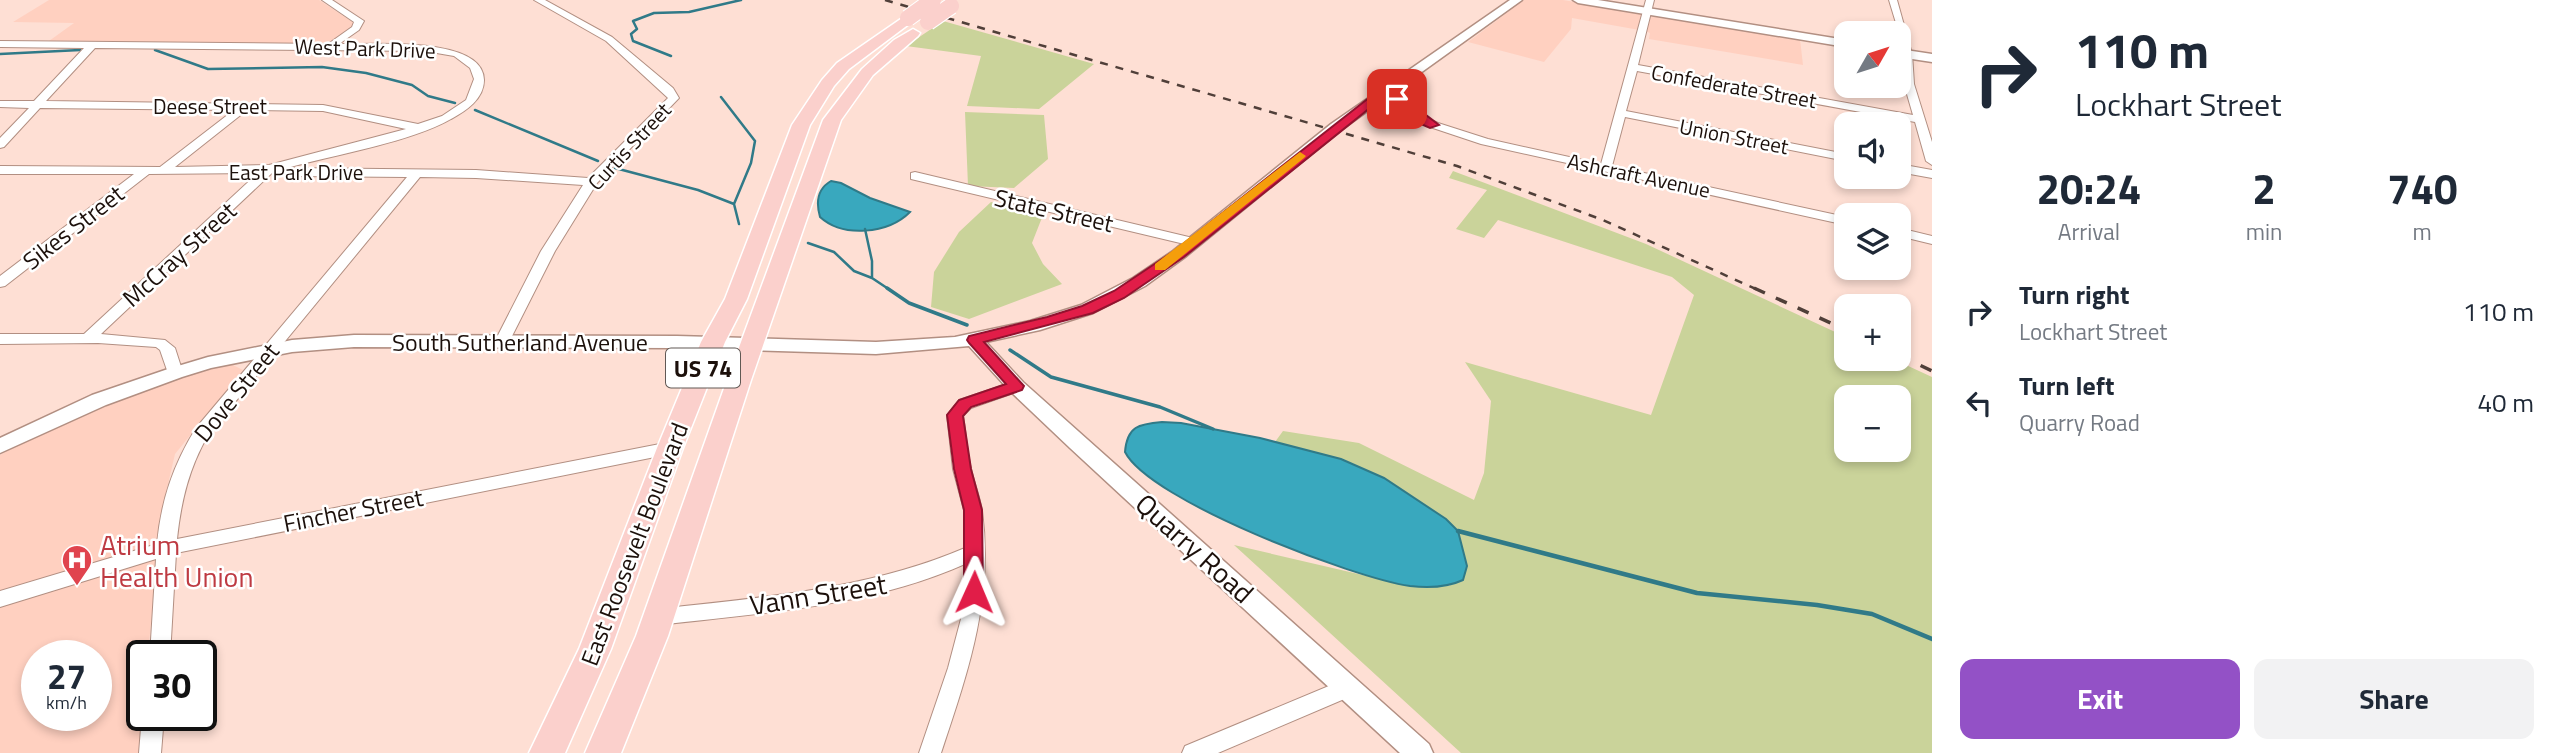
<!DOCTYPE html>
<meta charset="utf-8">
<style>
body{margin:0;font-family:"Titillium Web",sans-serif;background:#f2f2f3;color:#1f2937;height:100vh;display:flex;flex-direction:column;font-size:26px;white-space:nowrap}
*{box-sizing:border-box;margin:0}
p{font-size:23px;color:#747a83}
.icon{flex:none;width:38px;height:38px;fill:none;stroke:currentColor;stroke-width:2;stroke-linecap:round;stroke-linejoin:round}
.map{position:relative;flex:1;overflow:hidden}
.drawer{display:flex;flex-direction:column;background:#fff;width:630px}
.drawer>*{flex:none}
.guide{background:#fff;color:#1f2937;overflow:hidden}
.needle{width:46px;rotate:51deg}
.fabs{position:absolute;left:1834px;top:21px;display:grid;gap:14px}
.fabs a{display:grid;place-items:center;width:77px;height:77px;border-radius:14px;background:#fff;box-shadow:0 4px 10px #0003;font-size:35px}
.speed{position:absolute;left:21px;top:640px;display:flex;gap:14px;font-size:35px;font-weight:700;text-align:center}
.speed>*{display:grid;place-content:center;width:91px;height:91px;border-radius:50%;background:#fff;box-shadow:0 4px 10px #0003;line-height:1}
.speed small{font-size:18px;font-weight:400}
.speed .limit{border:4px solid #111;border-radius:10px;background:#fff;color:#111}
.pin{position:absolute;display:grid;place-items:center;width:60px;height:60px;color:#fff;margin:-30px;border-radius:14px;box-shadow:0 4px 10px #0006}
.me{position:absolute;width:77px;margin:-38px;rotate:1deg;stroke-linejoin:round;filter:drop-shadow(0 0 5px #0008)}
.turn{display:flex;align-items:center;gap:24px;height:147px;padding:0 28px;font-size:32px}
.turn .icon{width:91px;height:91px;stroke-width:2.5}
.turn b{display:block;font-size:49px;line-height:60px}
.eta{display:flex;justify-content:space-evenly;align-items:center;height:119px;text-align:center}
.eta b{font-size:42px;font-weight:700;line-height:49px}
.button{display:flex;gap:14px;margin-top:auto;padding:14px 28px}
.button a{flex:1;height:80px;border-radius:14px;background:#9351c6;color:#fff;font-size:28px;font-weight:700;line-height:80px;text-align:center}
.button a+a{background:#f2f2f3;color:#1f2937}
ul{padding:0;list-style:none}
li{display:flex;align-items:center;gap:21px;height:91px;padding:0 28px}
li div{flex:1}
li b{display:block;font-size:26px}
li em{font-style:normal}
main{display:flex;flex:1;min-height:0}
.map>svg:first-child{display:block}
</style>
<main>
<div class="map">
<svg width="1932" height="753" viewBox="0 0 1932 753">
<rect width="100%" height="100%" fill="#fedfd4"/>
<!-- built -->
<path fill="#ffd0c0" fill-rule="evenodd" d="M49,0h270l35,23 -4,8 -15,9 -22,4 -264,-3 25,-18 -61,-1z
M1524,0h39l237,39 3,26 -154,-26 1,-6 -5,-2 -73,-13 -1,11 -27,33 -76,-20z
M231,364l12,6 -68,84 -15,65 -12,137h-6l1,60 -3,37h-140v-298l37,-21 87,-37 57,-21zM37,656h59v60h-59z"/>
<!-- green -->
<path fill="#cad39a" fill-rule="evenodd" d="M943,21l151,43 -55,45 -72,-3 14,-50 -75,-10z
M965,112l79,3 4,44 -34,29 -46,-2z
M1453,171l193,73 200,93v22h47l39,18v376h-471l-227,-208 176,41h39l18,-20 -9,-35 -12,-12 -38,-25 -54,-30 -79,-22 8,-11 76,12 115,57 10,-27 7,-72 -26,-39 186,53 43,-120 -22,-18 -174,-57 -14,18 -28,-9 31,-39 -38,-12zM1846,397h53v53h-53z
M991,202l52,13 -11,28 11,21 19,20 -93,35 -38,-12 3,-35 25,-40z"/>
<!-- water -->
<path fill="#39a8be" stroke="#307a88" stroke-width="2" d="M831,181l10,2 29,15 40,14c-22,22 -67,26 -90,5 -4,-14 -3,-28 11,-36z
M1162,422l19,1 79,15 81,21 43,19 62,41 12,12 9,35 -4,14c-17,8 -35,8 -53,6 -56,-8 -260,-85 -285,-134 2,-26 14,-28 37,-30z"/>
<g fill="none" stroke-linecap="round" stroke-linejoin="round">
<!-- stream-far2 -->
<path stroke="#307a88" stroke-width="2.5" d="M155,50l53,19 114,-2 44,6 46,12 16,11 27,7
M0,54l80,-4
M671,56l-38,-15 -2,-7 6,-5 -4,-8 21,-8 35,-1 52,-12
M721,97l34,44 -4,22 -17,41 5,20
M475,110l123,51
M615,168l83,22 36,14
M865,229l7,32v17
M808,243l26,9 20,19 18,7 18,12"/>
<!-- stream-far1 -->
<path stroke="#307a88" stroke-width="3.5" d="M887,288l22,15 58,22
M1010,350l41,27 109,30 53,22"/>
<!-- stream -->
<path stroke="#307a88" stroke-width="4.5" d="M1458,531l239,62 120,12 55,9 60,25"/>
<!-- minor casing -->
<g stroke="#b28f82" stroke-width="2">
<path id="minor" d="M322,0h10l32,21 -5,9 -20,14c30,1 145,-9 145,36 0,19 -18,31 -33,39 -40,23 -117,36 -164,49l189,2 112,8 80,-80 -62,-57 -72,-41h11l67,37 61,51 6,10 -82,85 -42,68 -48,95 -5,2 -8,-5 47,-92 42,-66 -107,-7 -56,-1 -212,258c-19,33 -27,66 -31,104l493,-97 6,2 3,4 -3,4 -6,2 -494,99 -6,103h-20l6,-97 -156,48v-16l157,-47c4,-43 16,-79 39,-116l211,-251 -115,-1 -20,-3 -171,161 64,6 10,8 8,25 -2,3h-12l-9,-26 -4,-3 -58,-4 -98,1v-10h84l174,-161 -109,1 -144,112 -5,1v-11l134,-102h-134v-8l160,1 74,-57 -194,-2 -36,39 -4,1v-10l29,-30 -29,-1v-6h34l50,-53 -84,-1v-6l328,3 24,-17 2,-5zM95,48l330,3 29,5 16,12 4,11 -8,21 -24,16 -24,8 -95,-19 -277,-4zM247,110l76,1 83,18 -137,36 -94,2z
M1646,0h8l-16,65 275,50 -9,-31 -5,-51 -10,-33h8l15,54 2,30 18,58v23l-6,-4 -11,-39 -278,-51 -11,40 220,43v7l-221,-44 -13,49 234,51v8l-365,-81 -51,-17 -61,-28 9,-2 60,26 50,16 113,25z
M1899,164l33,6v8l-33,-6z
M915,172l278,66 7,4 -7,4 -282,-67v-6z
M1899,228l33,8v8l-33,-8z
M1016,381l8,5 -2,4 -51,18 -8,8c3,18 4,36 8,53 3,14 9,28 11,42 12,87 -14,161 -41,242h-22l29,-85 14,-53 3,-51c-97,43 -203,49 -307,61l-7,-2 -3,-6 3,-6 7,-2c105,-12 209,-19 307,-61l-1,-38 -11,-41 -6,-54 12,-15z
M1348,678l8,2 3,7 -3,7 -138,59h-36l3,-7z
M142,716h22l-3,37h-22z"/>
</g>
<!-- tertiary casing -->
<g stroke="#b28f82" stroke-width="3">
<path id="tertiary" d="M1510,0h12l-181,130 -156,127 -40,29 -52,27 -53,17 -54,12 37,40 406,362 4,9h-33l-330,-305 -61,-58 -40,-44 -93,8 -199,-6 -323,-1 -62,5 -81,16 -29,9 -76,28 -106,48v-15l92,-43 76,-26 40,-12 84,-17 62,-5 323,1 199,6 79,-5 75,-16 51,-16 52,-27 40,-27 158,-127z
M1573,0h25l248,40v7l-268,-44z
M1899,49l33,5v8l-33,-5z"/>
</g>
<!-- trunk casing -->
<g stroke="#fff" stroke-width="3">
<path id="trunk" d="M908,14l5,1v6l-64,48 -15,17 -24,39 -63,174 -22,43 -42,106 -72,201 -46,104h-36l50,-104 78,-201 44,-106 24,-43 67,-174 30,-45 15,-17z
M913,29l7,4 -2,3 -45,39 -32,45 -90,260 -83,256 -47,117h-36l51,-117 91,-256 96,-260 39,-51 32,-29z"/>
</g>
<!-- minor -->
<use href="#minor" fill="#fff" fill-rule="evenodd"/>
<!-- tertiary -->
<use href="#tertiary" fill="#fff" fill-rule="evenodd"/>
<!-- trunk -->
<use href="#trunk" fill="#fbd0cc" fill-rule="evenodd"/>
<!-- rail-far1 -->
<path stroke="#503f39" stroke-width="2.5" stroke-dasharray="8 8" stroke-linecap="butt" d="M885,0l572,166 146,54 155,70"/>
<!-- rail -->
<path stroke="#503f39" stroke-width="3.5" stroke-dasharray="12 12" stroke-linecap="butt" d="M1754,288l92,42
M1899,355l33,16"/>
<!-- trunk-bridge casing -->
<g stroke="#fff" stroke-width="18" stroke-linecap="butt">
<path id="trunk-bridge" d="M908,18l25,-18
M928,22l23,-16"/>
</g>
<!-- trunk-bridge -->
<use href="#trunk-bridge" stroke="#fbd0cc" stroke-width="16"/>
</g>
<!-- route -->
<path fill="#e11d48" stroke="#92132f" stroke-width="2" d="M1393,96h8l38,29 -9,3 -55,-24 -191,153 -60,41 -31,15 -109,29 40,44 -2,4 -51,17 -8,9 8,53 11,41 1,82 -2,6 -7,2 -8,-2 -2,-6v-82l-10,-41 -7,-54 12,-15 47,-16 -37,-41 -2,-3 2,-4 78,-19 35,-11 32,-15 60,-40 196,-154h8l24,10 -9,-6z"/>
<!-- slow -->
<path fill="#f59e0b" d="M1300,152l6,4 -2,2 -139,112h-10v-6z"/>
<!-- icons -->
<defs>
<g id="hospital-pin" transform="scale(1.575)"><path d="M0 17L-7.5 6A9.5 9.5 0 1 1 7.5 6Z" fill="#e0444e" stroke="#fff"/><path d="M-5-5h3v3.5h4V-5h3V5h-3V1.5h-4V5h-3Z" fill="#fff"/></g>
</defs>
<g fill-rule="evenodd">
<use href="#hospital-pin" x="77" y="560"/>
</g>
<g text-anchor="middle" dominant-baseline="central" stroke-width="5" stroke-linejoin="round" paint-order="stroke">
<!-- far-street labels -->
<g font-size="21" fill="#1c100b" stroke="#fff">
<text transform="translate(365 48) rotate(2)">West Park Drive</text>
<text transform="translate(1734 86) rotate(10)">Confederate Street</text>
<text x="210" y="106">Deese Street</text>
<text transform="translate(1734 136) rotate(11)">Union Street</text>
<text transform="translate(629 146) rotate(-47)">Curtis Street</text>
<text x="296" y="172">East Park Drive</text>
<text transform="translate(1639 175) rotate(12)">Ashcraft Avenue</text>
</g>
<!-- shield labels -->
<rect fill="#fff" stroke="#605854" stroke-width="2" x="666" y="348.5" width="74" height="39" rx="5"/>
<g font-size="23" font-weight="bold" fill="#1c100b">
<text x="703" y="368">US 74</text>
</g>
<!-- street labels -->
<g font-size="24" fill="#1c100b" stroke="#fff">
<text transform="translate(1054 210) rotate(13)">State Street</text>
<text transform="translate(73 227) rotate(-38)">Sikes Street</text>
<text transform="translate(179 254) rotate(-42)">McCray Street</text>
<text x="520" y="342">South Sutherland Avenue</text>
<text transform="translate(236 392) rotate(-51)">Dove Street</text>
<text transform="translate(353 510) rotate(-11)">Fincher Street</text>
<text transform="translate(634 544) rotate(-69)">East Roosevelt Boulevard</text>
</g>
<!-- near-health labels -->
<g font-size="28" fill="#be3a42" stroke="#fff" text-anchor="start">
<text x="100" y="544">Atrium<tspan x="100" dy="32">Health Union</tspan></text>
</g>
<!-- near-street labels -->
<g font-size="28" fill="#1c100b" stroke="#fff">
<text transform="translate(1195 548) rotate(42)">Quarry Road</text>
<text transform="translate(818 594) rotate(-9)">Vann Street</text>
</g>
</g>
</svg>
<div class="fabs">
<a><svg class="needle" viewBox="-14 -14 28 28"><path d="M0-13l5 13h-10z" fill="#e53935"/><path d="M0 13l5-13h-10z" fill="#747a83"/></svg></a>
<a><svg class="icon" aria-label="sound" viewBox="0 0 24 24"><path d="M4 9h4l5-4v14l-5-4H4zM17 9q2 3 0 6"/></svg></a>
<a><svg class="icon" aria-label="layers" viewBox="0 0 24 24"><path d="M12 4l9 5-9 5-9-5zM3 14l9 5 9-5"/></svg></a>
<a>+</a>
<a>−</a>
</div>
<div class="speed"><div>27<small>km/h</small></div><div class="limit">30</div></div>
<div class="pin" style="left:1397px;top:99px;background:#d93025"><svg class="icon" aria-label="arrive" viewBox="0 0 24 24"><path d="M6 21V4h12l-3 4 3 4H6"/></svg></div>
<svg class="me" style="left:974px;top:592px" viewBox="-20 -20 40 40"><path d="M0-17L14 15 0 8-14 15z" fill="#e11d48" stroke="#fff" stroke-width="4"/></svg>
</div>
<section class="drawer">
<div class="guide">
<div class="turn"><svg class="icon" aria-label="right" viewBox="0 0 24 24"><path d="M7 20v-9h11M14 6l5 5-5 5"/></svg><div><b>110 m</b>Lockhart Street</div></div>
</div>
<div class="eta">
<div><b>20:24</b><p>Arrival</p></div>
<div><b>2</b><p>min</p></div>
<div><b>740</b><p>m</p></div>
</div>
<ul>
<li><svg class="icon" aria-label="right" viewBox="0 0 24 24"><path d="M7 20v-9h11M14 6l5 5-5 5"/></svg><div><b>Turn right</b><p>Lockhart Street</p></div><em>110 m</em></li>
<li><svg class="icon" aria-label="left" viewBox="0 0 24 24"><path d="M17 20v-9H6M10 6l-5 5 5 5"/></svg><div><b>Turn left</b><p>Quarry Road</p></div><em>40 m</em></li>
</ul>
<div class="button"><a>Exit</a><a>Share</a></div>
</section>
</main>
